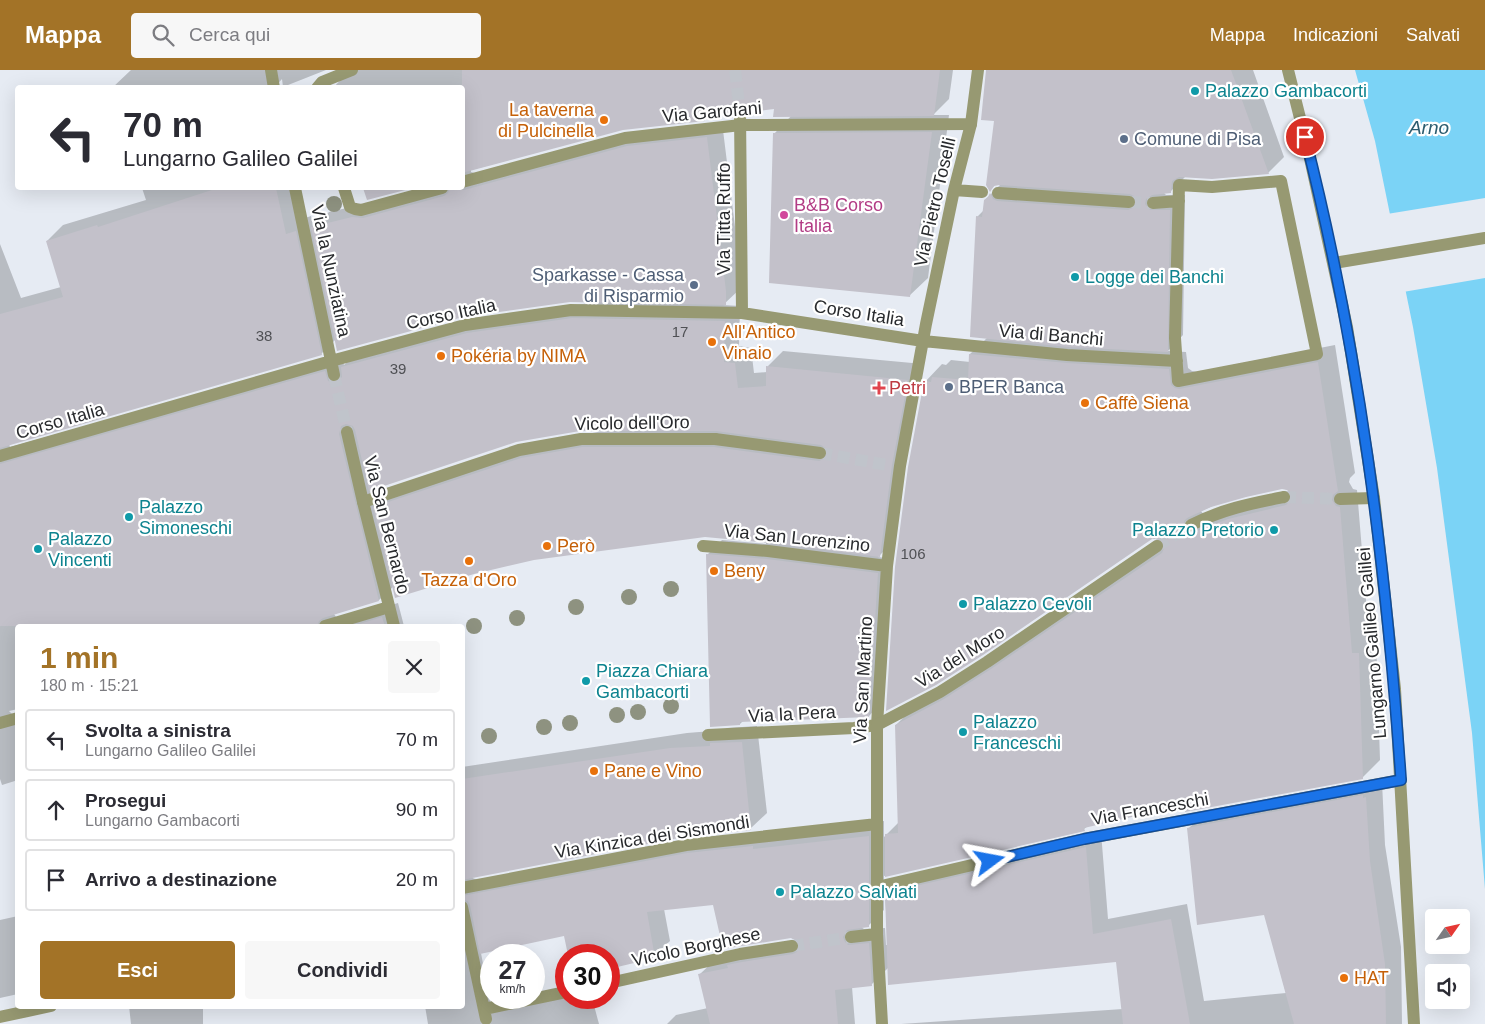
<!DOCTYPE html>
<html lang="it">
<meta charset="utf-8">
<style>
body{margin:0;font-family:Arial,sans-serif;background:#f7f7f7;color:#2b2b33;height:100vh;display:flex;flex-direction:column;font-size:19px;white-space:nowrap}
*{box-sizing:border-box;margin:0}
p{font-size:16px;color:#7c7c81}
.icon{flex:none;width:28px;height:28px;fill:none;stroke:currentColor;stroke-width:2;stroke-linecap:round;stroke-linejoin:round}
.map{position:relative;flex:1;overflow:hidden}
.drawer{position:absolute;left:15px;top:554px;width:450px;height:385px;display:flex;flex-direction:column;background:#fff;border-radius:5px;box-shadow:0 5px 20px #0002}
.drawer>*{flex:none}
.hud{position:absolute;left:15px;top:15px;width:450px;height:105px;border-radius:5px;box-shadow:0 5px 20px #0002;background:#fff;color:#2b2b33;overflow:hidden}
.needle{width:32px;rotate:56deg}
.buttons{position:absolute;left:1425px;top:839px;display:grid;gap:10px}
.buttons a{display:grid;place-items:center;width:45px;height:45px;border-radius:5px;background:#fff;box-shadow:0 5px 20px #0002;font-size:25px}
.speed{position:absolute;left:480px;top:874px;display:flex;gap:10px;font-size:25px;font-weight:700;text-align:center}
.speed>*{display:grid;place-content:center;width:65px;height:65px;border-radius:50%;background:#fff;box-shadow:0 5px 20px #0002;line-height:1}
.speed small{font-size:12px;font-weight:400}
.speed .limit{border:8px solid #d22;background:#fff;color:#111}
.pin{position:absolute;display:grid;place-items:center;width:42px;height:42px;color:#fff;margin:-21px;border:2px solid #fff;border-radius:50%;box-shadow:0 1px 5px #0007}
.me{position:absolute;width:55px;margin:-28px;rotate:77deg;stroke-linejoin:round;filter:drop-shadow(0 0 4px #0008)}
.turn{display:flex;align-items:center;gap:18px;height:105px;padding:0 25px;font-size:22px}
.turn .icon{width:65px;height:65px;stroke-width:2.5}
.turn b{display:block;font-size:35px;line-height:42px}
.round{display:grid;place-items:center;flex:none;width:52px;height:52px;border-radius:5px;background:#f7f7f7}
.overview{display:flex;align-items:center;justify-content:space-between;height:85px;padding:0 25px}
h1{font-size:30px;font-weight:800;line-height:38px;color:#a37327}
.action{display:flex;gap:10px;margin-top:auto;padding:10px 25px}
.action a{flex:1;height:58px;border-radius:5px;background:#a37327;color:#fff;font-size:20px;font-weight:800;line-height:58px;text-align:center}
.action a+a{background:#f7f7f7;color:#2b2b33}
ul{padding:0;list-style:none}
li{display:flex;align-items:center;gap:15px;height:62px;margin:0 10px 8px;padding:0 15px;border:2px solid #e1e1e2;border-radius:5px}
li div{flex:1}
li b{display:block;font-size:19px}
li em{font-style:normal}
header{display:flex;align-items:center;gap:30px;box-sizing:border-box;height:70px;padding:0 25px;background:#a37327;color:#fff}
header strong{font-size:24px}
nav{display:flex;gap:28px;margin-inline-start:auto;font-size:18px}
.search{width:350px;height:45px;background:#f7f7f7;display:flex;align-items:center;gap:12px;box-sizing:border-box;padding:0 18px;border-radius:5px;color:#7c7c81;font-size:19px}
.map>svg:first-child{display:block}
</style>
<header>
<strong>Mappa</strong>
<div class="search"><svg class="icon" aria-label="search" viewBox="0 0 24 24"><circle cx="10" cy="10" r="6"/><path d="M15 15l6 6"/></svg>Cerca qui</div>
<nav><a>Mappa</a><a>Indicazioni</a><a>Salvati</a></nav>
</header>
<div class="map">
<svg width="1485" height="954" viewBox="0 0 1485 954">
<rect width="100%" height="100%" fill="#e6ebf3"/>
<!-- water -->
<path fill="#7bd3f6" d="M1355,0h130v819l-13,-156 -35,-265 -24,-141 -38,-186z"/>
<!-- pier -->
<path fill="#e6ebf3" d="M1485,128v80l-82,14 -16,-78z"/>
<!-- shadow -->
<path fill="#0003" fill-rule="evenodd" d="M131,0h195l-43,17 -1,-8 -8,9h-162z
M352,0h601l-4,29 -16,16h16l-21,163 -19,18 -135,-162 18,-19 -17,-7 -35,-4 -9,9 -22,2 -5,5 -81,9 -152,41v2l10,3 241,-53 19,153v13l-18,17 17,1 -1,40 12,2 3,25 13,-1 1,-6 15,-15 140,13 -16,84 -12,92 -17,17 14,2 -9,142 -14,15 -125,4 -4,4 -33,-169 15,-15 44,4v-3l-61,-5 -171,23 -140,27 -15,14 -45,14 2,3 8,2 54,-16 6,23h-386v83l-9,2 4,4 5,1v64l-16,5 -2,-6v-535l21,54 40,-11 -14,-46 16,-16 83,-25 -4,-12h153l7,31 9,-3 2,11 16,-15 106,-24h27v-100h-129l16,-17zM570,231h20v2l-107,15 -125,33 -14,14 -3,-9 -331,91 -1,-3 312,-90 15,-15 127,-23zM580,360h22l1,1 -65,12 -148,49 -14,14 -4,-17 144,-48z
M987,0h266l31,87 -16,16 -82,3 -16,16 -6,1 2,2h19l-2,140 -15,16 18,1 2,16 4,3 5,1 138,-27 20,128 -5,5 -1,4 4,7 4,1 12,146h7l4,124 -18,18 -177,26 -97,22 -4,3 -200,47v34l-16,16 -7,1 3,2 21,-1 1,17h2l-3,-50 17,-17 199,-46 7,87 79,-15 17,97 82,-8 -21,-79 -77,-85 16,-16 178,-31 3,63 16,102 1,77h-501l222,-15 -6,-48 -228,6 -18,18 -19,2 3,37h-188l9,-9 32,-7 -8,-34 16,-15 42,-12 40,-6 -84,-37 -50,5 6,32 -16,15 -45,11v-12h-40l-4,-21 -84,19 10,54 75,-9h26l7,26h-171l-3,-18h37v-239l225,-34 37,-3 3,-2 30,-2 10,87 -16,15 -67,8 -214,41 10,4 289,-47 115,-13v16l15,-15 -3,-97 17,-17 97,-56 156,-107 -4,-7 -237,-156 17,-18 4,1 5,-5 19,2v-8l17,-16 -10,-121 7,-7 1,-10 17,-17 -6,1 -6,6 5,-70zM1282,418l9,3 -45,11 -42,13 -3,-4 21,-9z
M364,118h44l-40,10z
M18,846v78l-18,4v-78z
M129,936h74v18h-72z"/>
<!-- building -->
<path fill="#c3c1ca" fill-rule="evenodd" d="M462,0h478l-6,46 -161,1 1,-8 -26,3 -4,-6 -5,-1 -6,4 -1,5 -28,3 1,4 -82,9 -161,43z
M986,0h245l38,104 -57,5 -33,-2 -7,4 -1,12 -19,2 -6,4 -1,5 5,6h20l-2,142 -100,-5 -98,-10 6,-121 6,1 2,-17 4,-3 2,-4 3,6 4,2 131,9 7,-3 2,-5 -3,-6 -4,-2 -131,-9 -5,1 -4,6 -4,-7 8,-64 -13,-1z
M932,62l-22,165 -141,-14 4,-150z
M707,67l19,154v14l-156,-3 -107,15 -126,34 -26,-124 41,-10 11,1 81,-22 4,-3 2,-5 14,2 163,-44z
M218,118h58l10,46 10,-3 26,124 -322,93v-134l63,-17 -17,-56 51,-16 1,2z
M363,118h50l-46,12z
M572,248l153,3 -1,41 11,1 3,25 28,-2v-20l142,14 -16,85 -12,92 -111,-14 -64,-6 -171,23 -60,14 -79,24 -22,-91 148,-49 61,-11h132l105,14 7,-3 2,-8 -7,-5 -105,-14h-136l-64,11 -147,49 -14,-61 -2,-4 -7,-2 -5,2 -2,8 40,167 -56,17 -4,3 -2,5h-317v-162l325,-93 3,10 8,2 6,-6 -1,-10 126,-34z
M969,284l98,9 102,6 2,16 4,3 4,1 139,-27 20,129 -5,4 -1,5 4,6 4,1 12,146h7l4,126 -178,33 -1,-7 -100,23 1,3 -200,46v-43l13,-1 -3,-108 49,-26 47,-30 171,-116 3,-7 -4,-7h-9l-169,116 -47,30 -50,26 9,-144 13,-100 16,-86 7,1 1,-5 36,3zM1282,419l5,1 5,5 -1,5 -5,5 -58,14 -34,13h-7l-3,-4v-7l3,-3 24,-11 35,-10z
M706,484l61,5 111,14 -9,144 -129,5v3l-30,2z
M382,547l3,9h-32z
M742,672l9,88 -67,7 -222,43v-101l208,-31 40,-2v-3z
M1363,725v3l3,-1 4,64 15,103 1,60h-92l-30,-109 -67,10 -10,-97z
M869,766v91l-22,3 -4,7 2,5 3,3 21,-2 3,43 -37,4 3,34h-128l-12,-50 30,-6 -1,-3 15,-3 51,-8 4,-2 3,-7 -2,-4 -7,-3 -68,11 -10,-44 -66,7 8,46 -46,11v-14h-41l-4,-19 -84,18 -10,-49 -2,-4 -6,-2v-3l225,-43 66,-7v3z
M1086,777l7,87 78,-15 19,105h-67l-7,-62 -228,23 -3,-92z"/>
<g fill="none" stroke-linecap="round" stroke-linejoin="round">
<!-- pedestrian-tunnel -->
<path stroke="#c0c4cb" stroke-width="12" stroke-dasharray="12 6" stroke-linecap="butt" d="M735,0l5,43
M1129,132l24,1
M334,305l13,57
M820,383l67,12"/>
<!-- minor-tunnel -->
<path stroke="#c0c4cb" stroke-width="12" stroke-dasharray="12 6" stroke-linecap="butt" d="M1284,427l56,2
M1157,476l34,-21
M792,876l59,-9"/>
<!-- pedestrian -->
<path stroke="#979972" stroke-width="12" d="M271,0l3,18
M740,43l2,200
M1281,111l36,173 -139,27 -3,-43 4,-153 33,2z
M295,118l39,187
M954,120l28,2
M998,123l131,9
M1153,133l26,-2
M347,362l16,70
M715,369l105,14
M0,386l331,-95 134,-36 106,-15 171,3 181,28 144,14 110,6
M703,476l65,5 119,15
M708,665l146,-7 23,-3 10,-159 13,-100 26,-142 28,-134 17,-66"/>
<!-- minor -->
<path stroke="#979972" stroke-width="12" d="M317,18l5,-6 30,-12
M462,112l163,-44 116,-13 230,-1 7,-54
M344,118l6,19 5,2 6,1 81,-22
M1340,429l34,-1
M1191,455c32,-16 58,-21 93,-28
M325,556l64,-19
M394,556l-31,-124 156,-52 62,-11h134
M0,653l18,-5
M877,817l207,-48 317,-59
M462,818l224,-43 191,-21
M462,837l24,112
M851,867l26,-3
M609,913l131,-29 52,-8
M484,939l82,-17
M0,947l51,-11
M882,954l-5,-90v-209l63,-33 47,-30 170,-116"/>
<!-- tertiary -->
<path stroke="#979972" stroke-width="12" d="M1288,0l21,84 38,173 27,171 21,191 19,335
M1334,193l151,-25"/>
</g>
<!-- trees -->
<g fill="#8e9280">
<circle cx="334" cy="134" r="8"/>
<circle cx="671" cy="519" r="8"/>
<circle cx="629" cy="527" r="8"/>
<circle cx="576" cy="537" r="8"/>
<circle cx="517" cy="548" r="8"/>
<circle cx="474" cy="556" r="8"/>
<circle cx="671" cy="636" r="8"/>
<circle cx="638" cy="642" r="8"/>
<circle cx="617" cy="645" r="8"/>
<circle cx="570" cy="653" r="8"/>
<circle cx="544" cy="657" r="8"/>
<circle cx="489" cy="666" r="8"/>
</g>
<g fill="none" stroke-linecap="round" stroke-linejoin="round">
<!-- route casing -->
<g stroke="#114b97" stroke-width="12">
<path id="route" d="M990,791l94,-22 317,-59c-15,-216 -42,-432 -96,-643"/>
</g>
<!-- route -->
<use href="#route" stroke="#1a73e8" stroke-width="9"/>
</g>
<!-- markers -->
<g fill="#0f9aa8" stroke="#fff" stroke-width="2">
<circle cx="1195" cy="21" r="5"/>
<circle cx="1075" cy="207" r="5"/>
<circle cx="129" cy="447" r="5"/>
<circle cx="1274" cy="460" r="5"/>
<circle cx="38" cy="479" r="5"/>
<circle cx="963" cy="534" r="5"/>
<circle cx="586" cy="611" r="5"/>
<circle cx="963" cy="662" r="5"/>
<circle cx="780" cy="822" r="5"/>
</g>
<g fill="#e8710a" stroke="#fff" stroke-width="2">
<circle cx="604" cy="50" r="5"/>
<circle cx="712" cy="272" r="5"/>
<circle cx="441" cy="286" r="5"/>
<circle cx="1085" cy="333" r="5"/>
<circle cx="547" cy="476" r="5"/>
<circle cx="469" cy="491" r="5"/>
<circle cx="714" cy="501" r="5"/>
<circle cx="594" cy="701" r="5"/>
<circle cx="1344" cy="908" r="5"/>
</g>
<g fill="#5c6f8a" stroke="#fff" stroke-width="2">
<circle cx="1124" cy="69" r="5"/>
<circle cx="694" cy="215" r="5"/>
<circle cx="949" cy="317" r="5"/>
</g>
<circle fill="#d1479c" stroke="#fff" stroke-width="2" cx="784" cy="145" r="5"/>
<path fill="#e0444e" stroke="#fff" stroke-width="2" d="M876.5 310.5h5v5h5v5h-5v5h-5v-5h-5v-5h5z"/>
<g text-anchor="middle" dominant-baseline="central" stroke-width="4.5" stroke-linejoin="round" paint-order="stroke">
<!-- number labels -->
<g font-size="15" fill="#4f5054">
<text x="680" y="261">17</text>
<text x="264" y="265">38</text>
<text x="398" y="298">39</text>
<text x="913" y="483">106</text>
</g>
<!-- culture labels -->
<g font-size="18" fill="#0d838f" stroke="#fff" text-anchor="start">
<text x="1205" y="21">Palazzo Gambacorti</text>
<text x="1085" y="207">Logge dei Banchi</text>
<text x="139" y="437">Palazzo<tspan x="139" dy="21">Simoneschi</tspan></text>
<text x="1264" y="460" text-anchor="end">Palazzo Pretorio</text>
<text x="48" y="469">Palazzo<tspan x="48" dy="21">Vincenti</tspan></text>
<text x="973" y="534">Palazzo Cevoli</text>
<text x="596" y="601">Piazza Chiara<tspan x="596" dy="21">Gambacorti</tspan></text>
<text x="973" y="652">Palazzo<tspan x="973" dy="21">Franceschi</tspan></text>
<text x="790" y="822">Palazzo Salviati</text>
</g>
<!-- food labels -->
<g font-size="18" fill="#c56008" stroke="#fff" text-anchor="start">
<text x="594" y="40" text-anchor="end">La taverna<tspan x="594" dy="21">di Pulcinella</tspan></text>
<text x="722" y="262">All'Antico<tspan x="722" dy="21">Vinaio</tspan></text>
<text x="451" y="286">Pokéria by NIMA</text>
<text x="1095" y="333">Caffè Siena</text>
<text x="557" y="476">Però</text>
<text x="724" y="501">Beny</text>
<text x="469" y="510" text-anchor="middle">Tazza d'Oro</text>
<text x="604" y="701">Pane e Vino</text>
<text x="1354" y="908">HAT</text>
</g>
<!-- street labels -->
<g font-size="18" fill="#282a2d" stroke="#fff">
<text transform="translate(712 42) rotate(-5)">Via Garofani</text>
<text transform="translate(935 132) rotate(-77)">Via Pietro Toselli</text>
<text transform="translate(724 149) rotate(-90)">Via Titta Ruffo</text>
<text transform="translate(331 201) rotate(78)">Via la Nunziatina</text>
<text transform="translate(859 243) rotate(9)">Corso Italia</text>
<text transform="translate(451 244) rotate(-12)">Corso Italia</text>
<text transform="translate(1051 265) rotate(5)">Via di Banchi</text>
<text transform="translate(60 351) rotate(-16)">Corso Italia</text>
<text transform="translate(632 353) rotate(-1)">Vicolo dell'Oro</text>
<text transform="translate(387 455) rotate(76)">Via San Bernardo</text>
<text transform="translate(797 468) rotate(6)">Via San Lorenzino</text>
<text transform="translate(1372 573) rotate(-95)">Lungarno Galileo Galilei</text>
<text transform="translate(960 587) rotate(-32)">Via del Moro</text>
<text transform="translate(863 610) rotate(-87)">Via San Martino</text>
<text transform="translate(792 644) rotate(-3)">Via la Pera</text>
<text transform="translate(1150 739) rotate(-10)">Via Franceschi</text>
<text transform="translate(652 767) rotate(-9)">Via Kinzica dei Sismondi</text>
<text transform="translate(696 877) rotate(-12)">Vicolo Borghese</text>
</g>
<!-- service labels -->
<g font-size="18" fill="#4e5e75" stroke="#fff" text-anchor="start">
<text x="1134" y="69">Comune di Pisa</text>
<text x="684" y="205" text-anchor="end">Sparkasse - Cassa<tspan x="684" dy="21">di Risparmio</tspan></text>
<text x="959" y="317">BPER Banca</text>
</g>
<!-- hotel labels -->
<g font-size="18" fill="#b23c85" stroke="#fff" text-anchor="start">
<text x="794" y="135">B&amp;B Corso<tspan x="794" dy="21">Italia</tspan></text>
</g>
<!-- health labels -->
<g font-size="18" fill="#be3a42" stroke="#fff" text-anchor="start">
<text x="889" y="318">Petri</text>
</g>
<!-- water labels -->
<g font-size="19" font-style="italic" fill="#2c5c6f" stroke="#fff">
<text x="1429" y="57">Arno</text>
</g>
</g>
</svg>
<div class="buttons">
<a><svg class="needle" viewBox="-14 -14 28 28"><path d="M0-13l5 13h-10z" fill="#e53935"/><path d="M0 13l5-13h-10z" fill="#7c7c81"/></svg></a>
<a><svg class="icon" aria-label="sound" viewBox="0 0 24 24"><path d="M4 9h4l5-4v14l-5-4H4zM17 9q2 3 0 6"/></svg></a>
</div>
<div class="speed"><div>27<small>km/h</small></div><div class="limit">30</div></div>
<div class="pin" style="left:1305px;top:67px;background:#d93025"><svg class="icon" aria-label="arrive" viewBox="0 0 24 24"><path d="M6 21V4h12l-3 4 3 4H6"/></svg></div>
<svg class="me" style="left:990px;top:791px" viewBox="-20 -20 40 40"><path d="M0-17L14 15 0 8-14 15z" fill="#1a73e8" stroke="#fff" stroke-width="4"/></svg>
<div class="hud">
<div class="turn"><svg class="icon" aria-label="left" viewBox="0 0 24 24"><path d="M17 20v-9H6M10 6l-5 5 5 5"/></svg><div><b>70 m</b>Lungarno Galileo Galilei</div></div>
</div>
<section class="drawer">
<div class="overview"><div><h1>1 min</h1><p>180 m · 15:21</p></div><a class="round"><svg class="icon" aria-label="close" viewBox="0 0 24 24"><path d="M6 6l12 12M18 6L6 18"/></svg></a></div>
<ul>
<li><svg class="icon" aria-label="left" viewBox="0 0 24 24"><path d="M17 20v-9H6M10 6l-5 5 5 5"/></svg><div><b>Svolta a sinistra</b><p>Lungarno Galileo Galilei</p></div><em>70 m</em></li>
<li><svg class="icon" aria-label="ahead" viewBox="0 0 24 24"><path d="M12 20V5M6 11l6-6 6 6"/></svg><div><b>Prosegui</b><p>Lungarno Gambacorti</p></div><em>90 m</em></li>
<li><svg class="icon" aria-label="arrive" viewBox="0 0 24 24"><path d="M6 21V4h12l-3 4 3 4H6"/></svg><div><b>Arrivo a destinazione</b></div><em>20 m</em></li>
</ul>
<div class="action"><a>Esci</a><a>Condividi</a></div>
</section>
</div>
